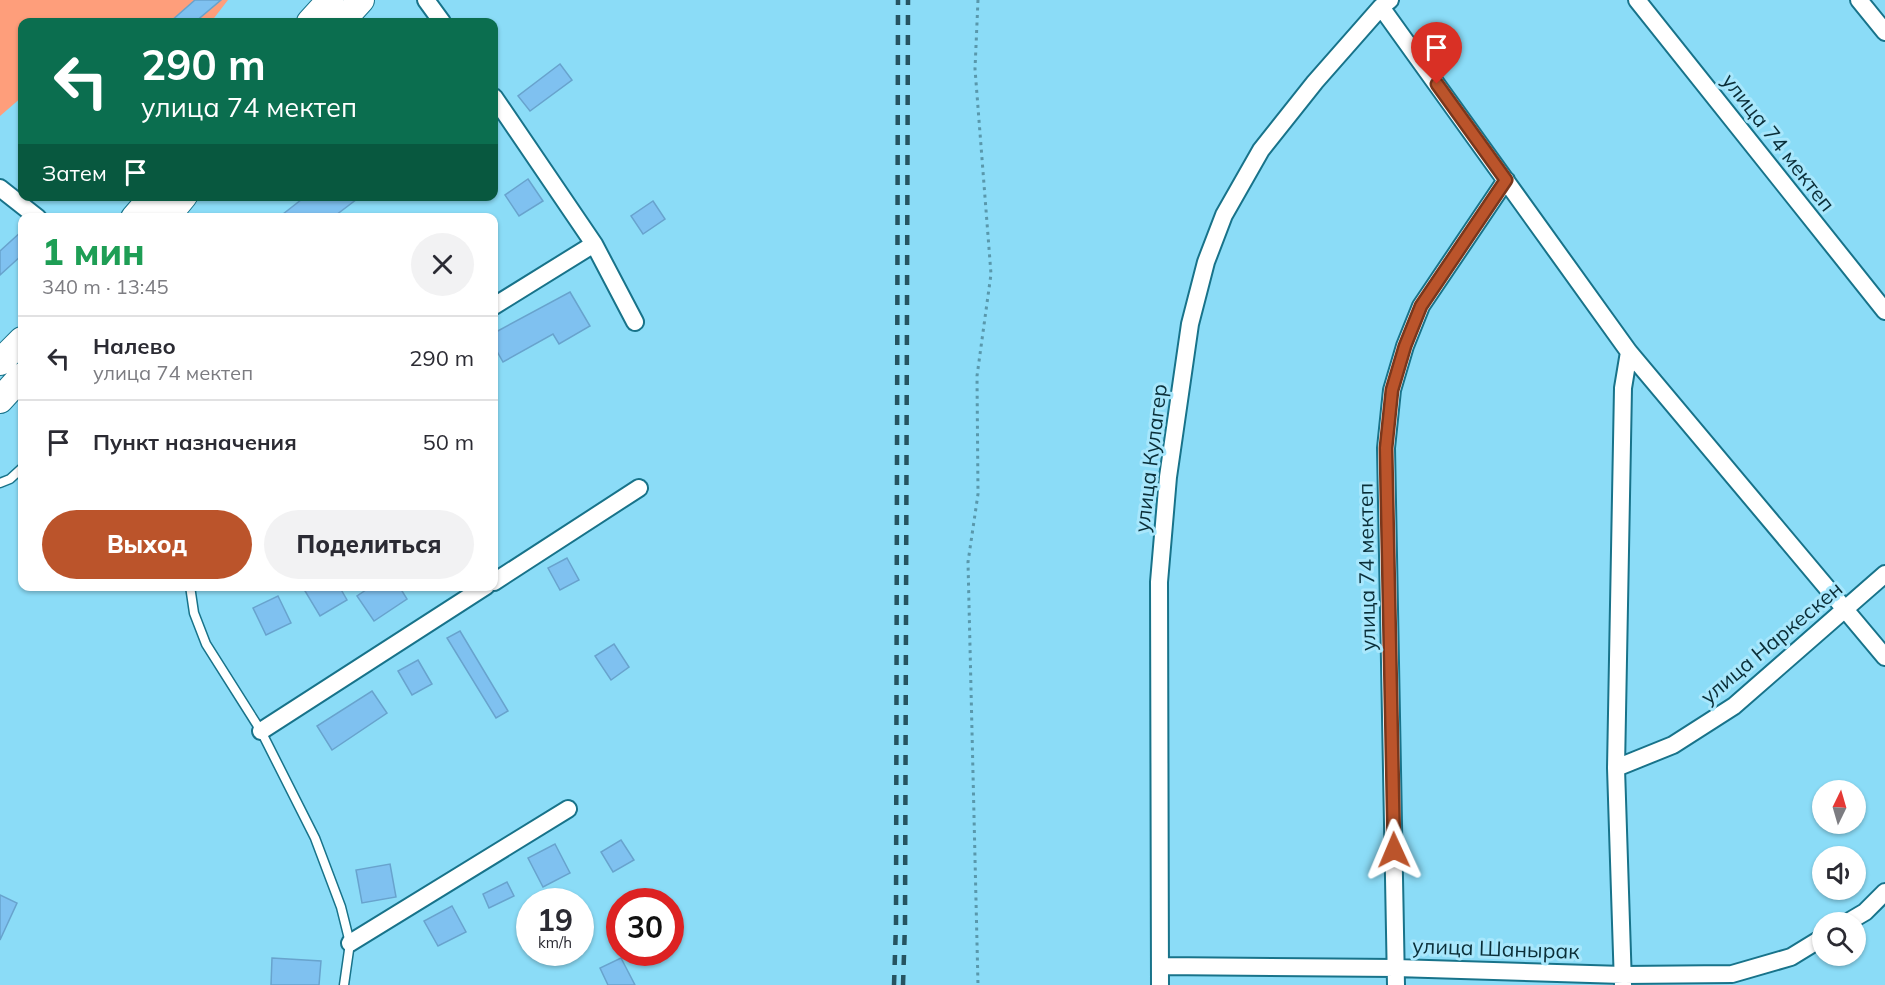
<!DOCTYPE html>
<html lang="ru">
<meta charset="utf-8">
<style>
body{margin:0;font-family:Mulish,sans-serif;background:#f2f2f3;color:#2b2b33;height:100vh;display:flex;flex-direction:column;font-size:22px;white-space:nowrap}
*{box-sizing:border-box;margin:0}
p{font-size:20px;color:#7c7c81}
.icon{flex:none;width:33px;height:33px;fill:none;stroke:currentColor;stroke-width:2;stroke-linecap:round;stroke-linejoin:round}
.map{position:relative;flex:1;overflow:hidden}
.side{position:absolute;left:18px;top:213px;width:480px;height:378px;display:flex;flex-direction:column;background:#fff;border-radius:12px;box-shadow:0 2px 4px #0004}
.side>*{flex:none}
.top-card{position:absolute;left:18px;top:18px;width:480px;height:183px;border-radius:12px;box-shadow:0 2px 4px #0004;background:#0b6e4f;color:#fff;overflow:hidden}
.needle{width:39px;rotate:5deg}
.buttons{position:absolute;left:1812px;top:780px;display:grid;gap:12px}
.buttons a{display:grid;place-items:center;width:54px;height:54px;border-radius:50%;background:#fff;box-shadow:0 2px 4px #0004;font-size:30px}
.speed{position:absolute;left:516px;top:888px;display:flex;gap:12px;font-size:30px;font-weight:700;text-align:center}
.speed>*{display:grid;place-content:center;width:78px;height:78px;border-radius:50%;background:#fff;box-shadow:0 2px 4px #0004;line-height:1}
.speed small{font-size:15px;font-weight:400}
.speed .limit{border:9px solid #d22;background:#fff;color:#111}
.pin{position:absolute;display:grid;place-items:center;width:51px;height:51px;color:#fff;margin:-62px -26px;border-radius:50% 50% 50% 0;rotate:-45deg;box-shadow:0 0 6px #0007}
.pin .icon{rotate:45deg}
.me{position:absolute;width:66px;margin:-33px;rotate:359deg;stroke-linejoin:round;filter:drop-shadow(0 0 4px #0008)}
.turn{display:flex;align-items:center;gap:21px;height:126px;padding:0 24px;font-size:27px}
.turn .icon{width:78px;height:78px;stroke-width:2.5}
.turn b{display:block;font-size:42px;line-height:51px}
.then{display:flex;align-items:center;height:57px;padding:0 24px;background:#0003;gap:12px;font-size:22px}
.round{display:grid;place-items:center;flex:none;width:63px;height:63px;border-radius:32px;background:#f2f2f3}
.overview{display:flex;align-items:center;justify-content:space-between;height:102px;padding:0 24px}
h1{font-size:36px;font-weight:800;line-height:45px;color:#1e9e55}
.cta{display:flex;gap:12px;margin-top:auto;padding:12px 24px}
.cta a{flex:1;height:69px;border-radius:36px;background:#bb542b;color:#fff;font-size:24px;font-weight:800;line-height:69px;text-align:center}
.cta a+a{background:#f2f2f3;color:#2b2b33}
ul{padding:0;list-style:none}
li{display:flex;align-items:center;gap:18px;height:84px;padding:0 24px;border-top:2px solid #e1e1e2}
li div{flex:1}
li b{display:block;font-size:22px}
li em{font-style:normal}
.map>svg:first-child{display:block}
</style>
<div class="map">
<svg width="1885" height="985" viewBox="0 0 1885 985">
<rect width="100%" height="100%" fill="#8bdcf7"/>
<!-- green -->
<path fill="#fe9e7b" d="M0,0h228l-17,22h-189v75l-22,19z"/>
<!-- building -->
<path fill="#7fc1f0" stroke="#68a3cd" stroke-width="1.5" d="M195,0h26l-26,22h-25z
M560,64l12,16 -42,31 -12,-15z
M528,179l15,22 -24,15 -14,-21z
M306,196h55l-29,22h-54z
M653,201l12,18 -22,15 -12,-18z
M22,231v24l-22,20v-24z
M570,292l20,34 -31,18 -6,-10 -50,28 -9,-16v-13z
M567,558l12,22 -19,10 -12,-22z
M312,586h27l8,14 -27,16 -15,-25z
M372,586h27l8,13 -33,22 -17,-25z
M278,596l13,27 -25,12 -13,-27z
M460,631l48,80 -12,7 -49,-80z
M614,644l15,23 -18,13 -16,-24z
M418,660l14,24 -20,11 -14,-24z
M372,691l15,22 -55,37 -15,-24z
M621,840l13,20 -21,12 -12,-20z
M555,844l15,29 -27,14 -15,-29z
M390,864l6,33 -34,6 -6,-33z
M507,882l7,14 -25,12 -6,-14z
M0,895l17,8 -17,37z
M452,906l14,26 -28,14 -14,-25z
M272,958l49,3 -2,24h-48z
M621,958l14,27h-27l-8,-17z"/>
<g fill="none" stroke-linecap="round" stroke-linejoin="round">
<!-- service casing -->
<g stroke="#18738a" stroke-width="11">
<path id="service" d="M0,483l10,-4 12,-11
M190,586l4,27 12,31 55,87 54,107 26,69 9,36 -6,42"/>
</g>
<!-- minor casing -->
<g stroke="#18738a" stroke-width="20">
<path id="minor" d="M426,0l16,22
M1637,0l248,311
M1859,0l26,32
M1381,7l248,345 256,305
M494,97l100,147 41,78
M0,188l38,30
M494,306l100,-62
M494,582l145,-94
M261,731l225,-145
M1616,768l57,-23 61,-39 151,-132
M1848,922l17,-10 20,-20
M350,943l218,-134
M1160,966l236,2 227,7 109,-1 59,-17 31,-19
M1160,985l-1,-403 9,-105 22,-153 16,-62 18,-47 37,-65 54,-68 66,-75 9,-7
M1396,985l-10,-537 6,-58 13,-44 16,-40 85,-126
M1623,985l-7,-217 7,-380 6,-36"/>
</g>
<!-- primary casing -->
<g stroke="#18738a" stroke-width="28">
<path id="primary" d="M310,22l20,-22
M341,22l20,-22
M134,218l19,-22
M166,218l18,-22
M0,362l22,-22
M0,400l22,-24"/>
</g>
<!-- path -->
<path stroke="#5998ac" stroke-width="3" stroke-dasharray="3 4.5" stroke-linecap="butt" d="M978,0l-3,69 16,205 -14,102 1,118 -10,68 10,423"/>
<!-- service -->
<use href="#service" stroke="#fff" stroke-width="8"/>
<!-- minor -->
<use href="#minor" stroke="#fff" stroke-width="16"/>
<!-- primary -->
<use href="#primary" stroke="#fff" stroke-width="26"/>
<!-- rail -->
<path stroke="#265361" stroke-width="4.5" stroke-dasharray="10 10" stroke-linecap="butt" d="M894,985l2,-61 2,-924
M903,985l2,-61 3,-924"/>
</g>
<g fill="none" stroke-linecap="round" stroke-linejoin="round">
<!-- route casing -->
<g stroke="#7a371c" stroke-width="15">
<path id="route" d="M1394,850l-8,-402 6,-58 13,-44 16,-40 85,-126 -69,-96"/>
</g>
<!-- route -->
<use href="#route" stroke="#bb542b" stroke-width="10"/>
</g>
<g text-anchor="middle" dominant-baseline="central" stroke-width="6" stroke-linejoin="round" paint-order="stroke">
<!-- street labels -->
<g font-size="21" fill="#0a2e38" stroke="#a8e7fc">
<text transform="translate(1779 142) rotate(52)">улица 74 мектеп</text>
<text transform="translate(1150 458) rotate(-83)">улица Кулагер</text>
<text transform="translate(1366 567) rotate(-91)">улица 74 мектеп</text>
<text transform="translate(1771 642) rotate(-40)">улица Наркескен</text>
<text transform="translate(1496 948) rotate(2)">улица Шанырак</text>
</g>
</g>
</svg>
<div class="buttons">
<a><svg class="needle" viewBox="-14 -14 28 28"><path d="M0-13l5 13h-10z" fill="#e53935"/><path d="M0 13l5-13h-10z" fill="#7c7c81"/></svg></a>
<a><svg class="icon" aria-label="sound" viewBox="0 0 24 24"><path d="M4 9h4l5-4v14l-5-4H4zM17 9q2 3 0 6"/></svg></a>
<a><svg class="icon" aria-label="search" viewBox="0 0 24 24"><circle cx="10" cy="10" r="6"/><path d="M15 15l6 6"/></svg></a>
</div>
<div class="speed"><div>19<small>km/h</small></div><div class="limit">30</div></div>
<div class="pin" style="left:1437px;top:84px;background:#d93025"><svg class="icon" aria-label="arrive" viewBox="0 0 24 24"><path d="M6 21V4h12l-3 4 3 4H6"/></svg></div>
<svg class="me" style="left:1394px;top:850px" viewBox="-20 -20 40 40"><path d="M0-17L14 15 0 8-14 15z" fill="#bb542b" stroke="#fff" stroke-width="4"/></svg>
<div class="top-card">
<div class="turn"><svg class="icon" aria-label="left" viewBox="0 0 24 24"><path d="M17 20v-9H6M10 6l-5 5 5 5"/></svg><div><b>290 m</b>улица 74 мектеп</div></div>
<div class="then">Затем<svg class="icon" aria-label="arrive" viewBox="0 0 24 24"><path d="M6 21V4h12l-3 4 3 4H6"/></svg></div>
</div>
<section class="side">
<div class="overview"><div><h1>1 мин</h1><p>340 m · 13:45</p></div><a class="round"><svg class="icon" aria-label="close" viewBox="0 0 24 24"><path d="M6 6l12 12M18 6L6 18"/></svg></a></div>
<ul>
<li><svg class="icon" aria-label="left" viewBox="0 0 24 24"><path d="M17 20v-9H6M10 6l-5 5 5 5"/></svg><div><b>Налево</b><p>улица 74 мектеп</p></div><em>290 m</em></li>
<li><svg class="icon" aria-label="arrive" viewBox="0 0 24 24"><path d="M6 21V4h12l-3 4 3 4H6"/></svg><div><b>Пункт назначения</b></div><em>50 m</em></li>
</ul>
<div class="cta"><a>Выход</a><a>Поделиться</a></div>
</section>
</div>
